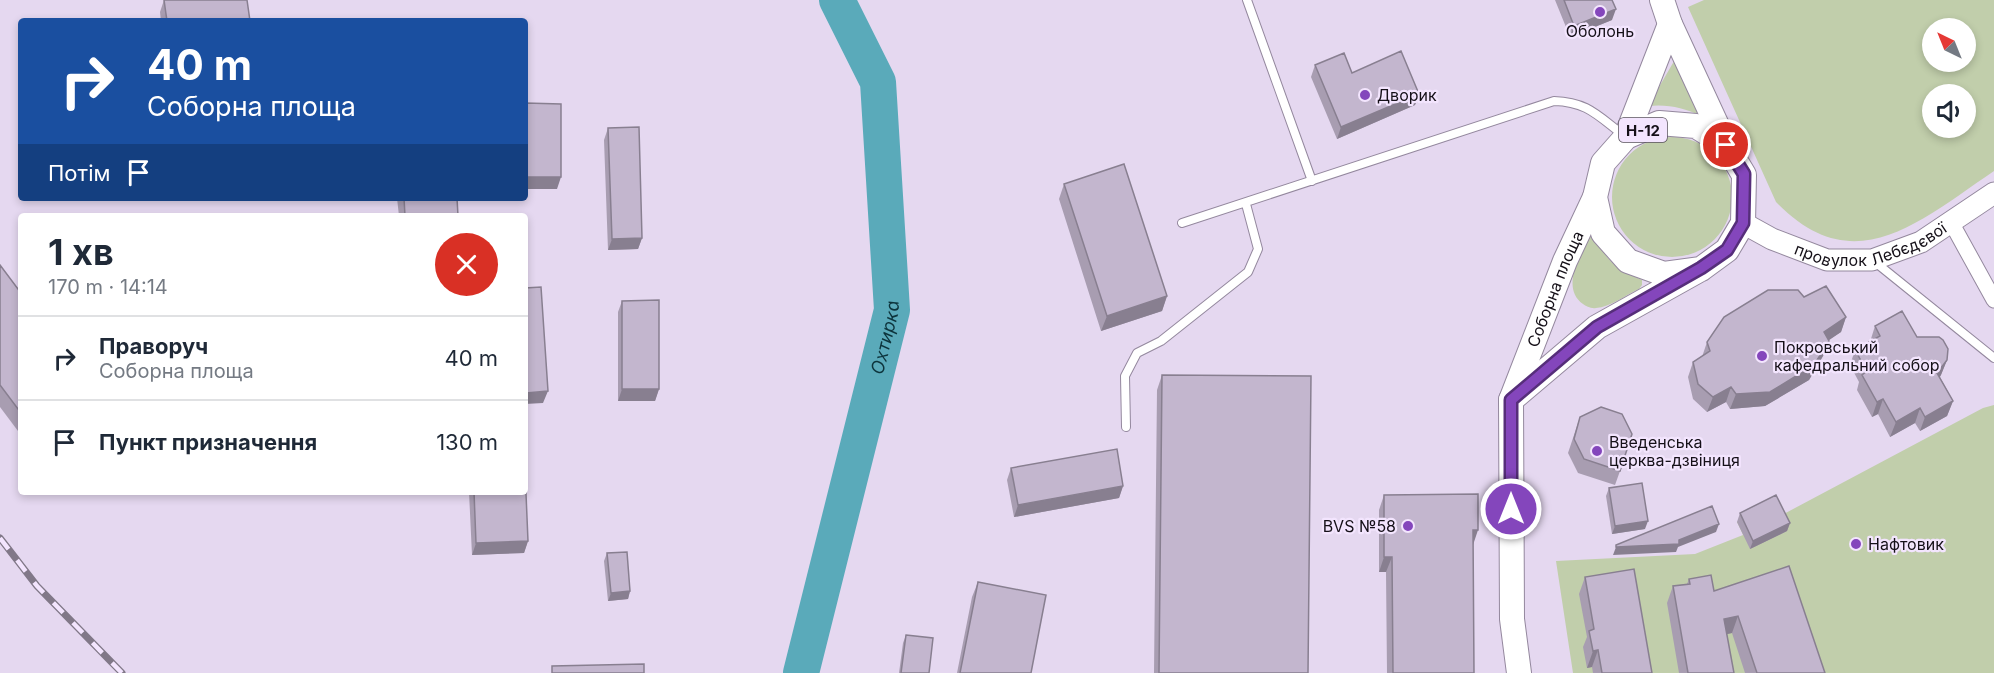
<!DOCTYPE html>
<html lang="uk">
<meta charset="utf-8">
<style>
body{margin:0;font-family:Inter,sans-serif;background:#f2f2f3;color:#1f2937;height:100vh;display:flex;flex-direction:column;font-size:22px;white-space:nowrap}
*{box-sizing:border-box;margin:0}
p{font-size:20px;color:#747a83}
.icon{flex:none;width:33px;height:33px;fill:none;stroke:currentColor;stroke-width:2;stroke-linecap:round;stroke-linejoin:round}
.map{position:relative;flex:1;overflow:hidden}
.details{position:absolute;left:18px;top:213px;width:510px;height:282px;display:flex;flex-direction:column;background:#fff;border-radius:6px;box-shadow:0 3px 9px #0003}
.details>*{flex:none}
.hud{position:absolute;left:18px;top:18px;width:510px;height:183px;border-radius:6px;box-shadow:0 3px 9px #0003;background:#1a4fa0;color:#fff;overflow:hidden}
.needle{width:39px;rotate:317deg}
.buttons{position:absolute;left:1922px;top:18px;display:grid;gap:12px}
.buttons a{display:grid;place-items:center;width:54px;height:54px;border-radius:50%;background:#fff;box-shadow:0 3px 9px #0003;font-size:30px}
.pin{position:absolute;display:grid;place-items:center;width:51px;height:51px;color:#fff;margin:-26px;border:3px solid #fff;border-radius:50%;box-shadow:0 2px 6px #0007}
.me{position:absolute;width:66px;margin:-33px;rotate:0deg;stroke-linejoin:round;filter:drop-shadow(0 0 4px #0008)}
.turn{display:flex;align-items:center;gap:21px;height:126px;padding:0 30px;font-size:27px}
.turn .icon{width:78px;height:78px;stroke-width:2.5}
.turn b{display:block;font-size:42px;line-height:51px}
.then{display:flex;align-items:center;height:57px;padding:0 30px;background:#0003;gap:12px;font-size:22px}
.round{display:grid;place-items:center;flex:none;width:63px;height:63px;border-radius:32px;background:#f2f2f3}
.head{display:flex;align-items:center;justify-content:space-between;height:102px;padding:0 30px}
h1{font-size:36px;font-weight:700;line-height:45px}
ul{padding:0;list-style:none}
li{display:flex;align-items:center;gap:18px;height:84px;padding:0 30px;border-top:2px solid #e0e1e3}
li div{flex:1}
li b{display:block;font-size:22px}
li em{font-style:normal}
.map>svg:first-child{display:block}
</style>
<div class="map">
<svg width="1994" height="673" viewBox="0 0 1994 673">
<rect width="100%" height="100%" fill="#e5d8f0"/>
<!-- green -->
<path fill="#c1ceab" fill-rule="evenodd" d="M1704,0h290v171c-74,50 -140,112 -218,31l-88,-195zM1932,28h33v34h-33zM1965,94v34h-33v-34z
M1677,56l25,60c-19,-8 -33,-12 -54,-10z
M1612 197a60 60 0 1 1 120 0a60 60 0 1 1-120 0Z
M1594,233c7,5 6,14 11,21 8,13 24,20 37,26v5l-3,4c-13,6 -29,18 -43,19 -5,1 -10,-2 -13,-4 -23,-16 -2,-50 5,-70z
M1994,405v268h-421l-17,-112 139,-7 48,-19 -6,-13 36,-19 7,13 203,-108z"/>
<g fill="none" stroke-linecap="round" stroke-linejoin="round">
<!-- river -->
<path stroke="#5aaaba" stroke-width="36" id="s1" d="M801,673l91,-363 -14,-228 -41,-82"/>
<!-- lane casing -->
<g stroke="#94889e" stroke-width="10">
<path id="lane" d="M1247,0l65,181
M1182,223l372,-122c33,1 43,14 68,33
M1875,262l119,96
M1126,427l-1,-51 12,-23 24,-12 87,-69 10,-23 -12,-45"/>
</g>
<!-- street casing -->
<g stroke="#94889e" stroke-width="17">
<path id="street" d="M1951,222l43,78"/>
</g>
<!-- secondary casing -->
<g stroke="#94889e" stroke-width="23">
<g id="secondary">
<path id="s2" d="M1743,223l29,16 55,21h45l49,-18 73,-49"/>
</g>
</g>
<!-- primary casing -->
<g stroke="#94889e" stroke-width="26">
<g id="primary">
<path d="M1662,0l8,24 56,121"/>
<path d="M1626,137l44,-113"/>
<path d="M1511,400l86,-73 104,-58 26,-19 16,-27 1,-48 -18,-30 -30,-19 -37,-3 -33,14 -23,26 -8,34 8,36 25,28 36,13 37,-5"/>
<path id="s3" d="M1519,673l-7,-54 -1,-219 54,-139 30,-64"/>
</g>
</g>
<!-- lane -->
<use href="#lane" stroke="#fff" stroke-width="8"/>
<!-- street -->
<use href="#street" stroke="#fff" stroke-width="15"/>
<!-- secondary -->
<use href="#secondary" stroke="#fff" stroke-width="21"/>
<!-- primary -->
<use href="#primary" stroke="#fff" stroke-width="24"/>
<!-- rail casing -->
<g stroke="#817888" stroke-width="7">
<path id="rail" d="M0,538l37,48 85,87"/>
</g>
<!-- rail -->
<use href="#rail" stroke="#f3e5fe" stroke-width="4.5" stroke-dasharray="14" stroke-linecap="butt"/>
</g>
<!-- wall -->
<path fill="#a89db1" d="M164,0l86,21h-89l-1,-9z
M1555,0h57v20l-42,17z
M1315,65l104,29 -4,11 -78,34 -26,-62z
M608,128l34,110 -4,11 -30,1 -4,-110z
M1064,184l103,112 -5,15 -61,20 -42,-132z
M397,198h60l1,18h-59z
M0,265l21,28v142l-21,-28z
M1804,297l42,20 -5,15 -13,8 -5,16 -14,24 -44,26 -35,3 -4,-7 -19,10 -14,-13 -5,-22 5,-15 9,-5 5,-15z
M622,301l37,88 -4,12h-37v-89z
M1875,326l42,11 30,23 -7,17 13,24 -6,15 -27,15 -5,-8 -25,14 -12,-23 -6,3 -15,-27 2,-8 -9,-17 5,-15 15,-8z
M1162,375l146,298h-154l3,-283z
M1580,417l40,54 -5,14 -37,-12 -10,-20z
M1011,468l112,18 -4,12 -105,19 -7,-37z
M1609,488l36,41 -33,5 -6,-38z
M469,492h56l3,49 -4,12 -52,2z
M1384,495l89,50 1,128h-87l-1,-101h-7v-62z
M1740,513l50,10 -3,8 -37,18 -13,-27z
M607,553l23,38 -2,8 -20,2 -4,-40z
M1585,577l67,96h-59l-1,-6 -5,1 -4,-21 4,-10 -8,-43z
M1689,579l25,12 111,82h-80l-13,-40 -5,1 7,39h-55l-12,-70 6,-17 14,-2z
M978,582l53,91h-74l15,-76z
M906,635l23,38h-30l4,-30z"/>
<!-- shaded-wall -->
<path fill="#887f90" d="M1616,9l-4,11 -42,17 4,-11z
M1419,94l-4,11 -78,34 4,-12z
M525,177h36l-4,12h-32z
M173,198h29l-1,2z
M642,238l-4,11 -30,1 4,-11z
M1167,296l-5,15 -61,20 6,-15z
M1846,317l-5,15 -22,15 5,-15z
M1829,341l-6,15 -14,24 -44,26 -35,3 6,-15z
M1947,360l-6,15 -9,13 5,-15z
M1731,387l-5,15 -19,10 6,-15z
M622,389h37l-4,12h-37z
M548,391l-5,12 -18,1v-8l1,-3z
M1883,399l-5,15 -6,3 5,-15z
M1953,401l-6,15 -27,15 5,-14z
M1920,408l-5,15 -25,14 6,-15z
M1123,486l-4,12 -105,19 4,-12z
M1648,521l-3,8 -33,5 3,-8z
M1790,523l-3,8 -37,18 3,-8z
M1719,524l-3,8 -38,15 -2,5 -63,3 3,-8 63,-7z
M1473,530h5l-5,15z
M528,541l-4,12 -52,2 4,-12z
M1384,557h8l-6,15h-7z
M630,591l-2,8 -20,2 3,-8z
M1738,616l-6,17 -14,3 6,-17z
M1598,650l-6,17 -5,1 6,-17z"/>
<!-- building -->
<path fill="#c3b6ce" stroke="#887f90" stroke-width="1.5" d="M164,0h83l3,21h-83z
M1564,0h48l4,9 -42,17z
M1401,51l18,43 -78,33 -26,-62 29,-12 8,20z
M525,103l36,1v73h-36z
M639,127l3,111 -30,1 -4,-111z
M1124,164l43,132 -60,20 -43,-132z
M404,198h53l1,18h-53z
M0,265l21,28v120l-21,-28z
M1826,286l20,31 -22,15 5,9 -15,24 -44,27 -34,2 -5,-7 -18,10 -15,-13 -5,-22 17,-11 -3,-9 17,-25 44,-27h30l6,7z
M541,287l7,104 -22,2 -1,-18v-87z
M659,300v89h-37v-88z
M1902,311l15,26h22l4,3 5,9 -1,11 -10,13 16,28 -28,16 -5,-9 -24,14 -13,-23 -6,3 -15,-27 5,-4 -12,-21 25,-14 -5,-10z
M1162,375l149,1 -3,297h-149z
M1601,407l21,7 10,20 -12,37 -36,-12 -10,-20 6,-22z
M1117,449l6,37 -105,19 -7,-37z
M525,470l3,71 -52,2 -2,-51h51z
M1642,483l6,38 -33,5 -6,-38z
M1478,494v36h-5l1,143h-81l-1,-116h-8v-62z
M1776,495l14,28 -37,18 -13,-28z
M1712,506l7,18 -40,16v4l-63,3v-2z
M627,552l3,39 -19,2 -4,-40z
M1789,566l36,107h-68l-19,-57 -14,3 10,54h-46l-15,-87 17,-2 -1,-5 22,-4 3,16z
M1634,569l18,104h-50l-4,-23 -5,1 -4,-20 5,-2 -9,-52z
M978,582l68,13 -15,78h-71z
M906,635l27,3 -4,35h-28z
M644,664v9h-92v-7z"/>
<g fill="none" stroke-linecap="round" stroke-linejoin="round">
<!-- route casing -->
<g stroke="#562e7a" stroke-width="15">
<path id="route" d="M1511,509v-109l86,-73 104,-59 26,-18 16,-27 1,-49 -18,-29"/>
</g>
<!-- route -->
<use href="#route" stroke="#8446bc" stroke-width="10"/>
</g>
<!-- markers -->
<g fill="#8446bc" stroke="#f3e5fe" stroke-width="2">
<circle cx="1600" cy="12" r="6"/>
<circle cx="1365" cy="95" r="6"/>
<circle cx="1762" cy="356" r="6"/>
<circle cx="1597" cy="451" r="6"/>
<circle cx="1408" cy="526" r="6"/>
<circle cx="1856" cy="544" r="6"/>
</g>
<g text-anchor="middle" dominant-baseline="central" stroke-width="4.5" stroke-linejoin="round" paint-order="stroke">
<!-- shield labels -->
<rect fill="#f3e5fe" stroke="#58505d" stroke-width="1.5" x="1619" y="118" width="48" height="24" rx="4.5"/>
<g font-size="15" font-weight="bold" fill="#151018">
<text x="1643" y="130">Н-12</text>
</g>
<!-- poi labels -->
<g font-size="16" fill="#151018" stroke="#f3e5fe" text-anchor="start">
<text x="1600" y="31" text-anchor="middle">Оболонь</text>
<text x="1377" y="95">Дворик</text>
<text x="1774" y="347">Покровський<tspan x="1774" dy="18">кафедральний собор</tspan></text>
<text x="1609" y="442">Введенська<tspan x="1609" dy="18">церква-дзвіниця</tspan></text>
<text x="1396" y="526" text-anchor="end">BVS №58</text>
<text x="1868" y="544">Нафтовик</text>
</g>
<!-- street labels -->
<g font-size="16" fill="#151018" stroke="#f3e5fe">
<text stroke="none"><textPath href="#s2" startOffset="138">провулок Лебєдєвої</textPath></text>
<text stroke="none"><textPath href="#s3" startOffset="393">Соборна площа</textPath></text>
</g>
<!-- water labels -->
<g font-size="18" font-style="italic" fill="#0d343c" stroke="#f3e5fe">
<text stroke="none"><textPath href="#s1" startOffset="346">Охтирка</textPath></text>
</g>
</g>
</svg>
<div class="buttons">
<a><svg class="needle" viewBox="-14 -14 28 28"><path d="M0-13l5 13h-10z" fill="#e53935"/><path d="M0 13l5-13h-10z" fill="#747a83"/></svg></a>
<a><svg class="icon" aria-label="sound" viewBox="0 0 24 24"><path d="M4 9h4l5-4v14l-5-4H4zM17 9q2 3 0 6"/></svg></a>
</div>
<div class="pin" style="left:1726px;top:145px;background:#d93025"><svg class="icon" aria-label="arrive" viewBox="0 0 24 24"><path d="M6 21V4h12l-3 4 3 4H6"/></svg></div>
<svg class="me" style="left:1511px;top:509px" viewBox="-20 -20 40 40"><circle r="17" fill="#8446bc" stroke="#fff" stroke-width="3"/><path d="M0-11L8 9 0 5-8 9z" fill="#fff"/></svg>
<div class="hud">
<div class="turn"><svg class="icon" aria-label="right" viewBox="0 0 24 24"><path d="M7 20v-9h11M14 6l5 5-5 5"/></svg><div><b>40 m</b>Соборна площа</div></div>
<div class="then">Потім<svg class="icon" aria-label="arrive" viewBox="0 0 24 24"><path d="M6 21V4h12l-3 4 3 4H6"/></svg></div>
</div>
<section class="details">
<div class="head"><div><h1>1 хв</h1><p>170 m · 14:14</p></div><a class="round" style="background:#d93025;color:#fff"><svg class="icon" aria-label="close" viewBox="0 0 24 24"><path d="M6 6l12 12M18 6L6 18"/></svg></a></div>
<ul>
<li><svg class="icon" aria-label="right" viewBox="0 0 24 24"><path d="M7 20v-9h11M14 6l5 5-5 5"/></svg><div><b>Праворуч</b><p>Соборна площа</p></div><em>40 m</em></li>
<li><svg class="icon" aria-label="arrive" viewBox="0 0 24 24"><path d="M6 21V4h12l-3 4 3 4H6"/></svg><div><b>Пункт призначення</b></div><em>130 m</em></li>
</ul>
</section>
</div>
